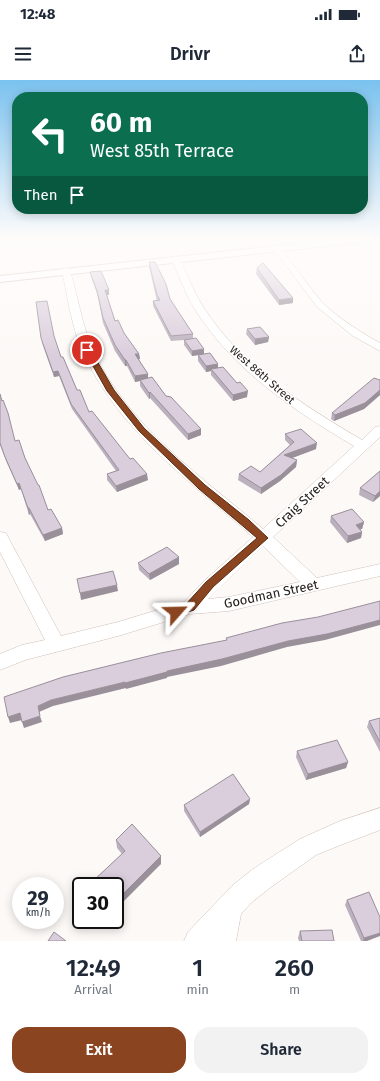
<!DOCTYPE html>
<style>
body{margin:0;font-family:"Fira Sans",sans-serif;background:#f2f2f3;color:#1f2937;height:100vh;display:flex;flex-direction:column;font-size:15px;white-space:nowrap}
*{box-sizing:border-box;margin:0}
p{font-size:13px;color:#747a83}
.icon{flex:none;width:22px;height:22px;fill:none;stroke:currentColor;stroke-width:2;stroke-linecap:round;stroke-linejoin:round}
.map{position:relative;height:861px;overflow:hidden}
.sheet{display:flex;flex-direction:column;background:#fff;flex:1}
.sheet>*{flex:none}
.banner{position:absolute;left:12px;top:12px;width:356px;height:122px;border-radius:16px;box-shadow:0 2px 10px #0003;background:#0b6e4f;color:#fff;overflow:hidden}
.speed{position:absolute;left:12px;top:797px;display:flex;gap:8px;font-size:20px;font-weight:700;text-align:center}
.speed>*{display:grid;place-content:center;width:52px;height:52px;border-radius:50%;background:#fff;box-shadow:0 2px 10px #0003;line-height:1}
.speed small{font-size:10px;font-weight:400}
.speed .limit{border:2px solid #111;border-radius:6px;background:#fff;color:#111}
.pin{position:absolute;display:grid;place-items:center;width:34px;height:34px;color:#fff;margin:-17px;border:2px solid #fff;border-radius:50%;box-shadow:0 1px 4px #0007}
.me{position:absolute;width:44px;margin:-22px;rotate:65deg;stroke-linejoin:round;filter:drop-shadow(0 0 3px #0008)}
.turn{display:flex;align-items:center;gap:14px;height:84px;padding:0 12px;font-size:18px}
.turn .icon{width:52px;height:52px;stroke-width:2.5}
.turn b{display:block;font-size:28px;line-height:34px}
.then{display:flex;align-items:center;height:38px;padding:0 12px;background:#0003;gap:8px;font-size:15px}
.eta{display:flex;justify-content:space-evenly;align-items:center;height:68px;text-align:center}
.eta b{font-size:24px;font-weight:600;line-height:28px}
.cta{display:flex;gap:8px;margin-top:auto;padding:8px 12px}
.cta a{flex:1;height:46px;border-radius:16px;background:#8a441f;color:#fff;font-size:16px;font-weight:600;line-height:46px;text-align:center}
.cta a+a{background:#f2f2f3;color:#1f2937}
.status{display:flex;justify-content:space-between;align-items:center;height:28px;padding:0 20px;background:#fff;direction:ltr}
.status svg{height:11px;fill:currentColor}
header{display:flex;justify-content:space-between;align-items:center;height:52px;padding:0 12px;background:#fff;font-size:18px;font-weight:600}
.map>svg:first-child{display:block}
</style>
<div class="status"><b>12:48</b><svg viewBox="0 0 49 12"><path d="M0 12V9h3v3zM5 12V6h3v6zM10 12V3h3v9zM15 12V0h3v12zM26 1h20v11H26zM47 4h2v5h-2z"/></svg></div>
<header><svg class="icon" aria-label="menu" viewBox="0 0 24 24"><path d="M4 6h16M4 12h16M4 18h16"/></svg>Drivr<svg class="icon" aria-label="share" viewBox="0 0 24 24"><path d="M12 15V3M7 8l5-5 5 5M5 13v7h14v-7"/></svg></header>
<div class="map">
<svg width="380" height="861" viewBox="0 0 380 861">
<rect width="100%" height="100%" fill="#fdf9f7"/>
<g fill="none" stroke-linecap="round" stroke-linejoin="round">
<!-- minor casing -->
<g stroke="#d2c1b6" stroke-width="1">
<path id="minor" d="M275,165l3,1c16,18 28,38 44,56 14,15 40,31 58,41v8l-27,-15 -36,-29 -29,-39 -17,-20z
M175,176l4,3c9,16 15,34 25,49 38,59 99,97 158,132l13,-13 5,-1v11l-107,100 44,41 63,-14v12l-151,35 -39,3 -72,22 -93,24 -25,10v-16l22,-9 23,-5 -45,-88v-20l6,1 2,4 53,99 57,-14 66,-20 20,-21 49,-44c-63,-56 -136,-107 -171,-187 -11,-25 -14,-53 -20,-79l1,-2 3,-1 4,3c8,26 12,54 23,79 35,77 108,126 170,179l91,-83c-61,-36 -121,-76 -160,-138 -9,-15 -15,-33 -23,-49zM263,466l37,36 -71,15 -21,2z
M380,728v22l-37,14 -27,11 -45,32 -20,16 -10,11 -5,27h-52l4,-9 45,-47 20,-16 47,-30 40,-18z"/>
</g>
<!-- tertiary casing -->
<g stroke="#d2c1b6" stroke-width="2">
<path id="tertiary" d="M349,158h28l-5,3 -372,41v-6z"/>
</g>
<!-- minor -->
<use href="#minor" fill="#fff" fill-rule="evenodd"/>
<!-- tertiary -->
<use href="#tertiary" fill="#fff" fill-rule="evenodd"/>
</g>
<!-- wall -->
<path fill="#bbb0bd" d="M149,182l21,37 23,35v4l11,11v5l43,43 -14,4 -22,-26v-4l-5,1 -8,-11v-6l-6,1 -8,-11v-5l-13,1 -18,-35v-5h4l-8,-34z
M257,188l36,30v5l-14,2 -23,-31z
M90,192l19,23h-2l8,26 24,33 1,5h-2l10,15v4l18,18 35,39 -13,5 -38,-42 -1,1 -9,-13v-5l-5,1 -8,-16h-2l-10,-15 -12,-28 -5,-27 -7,-19z
M36,222l18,34 7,21 16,33 12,22 41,47 18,21 -31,12 -10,-12v-6l9,-3 -44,-62 -13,-33 -5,1 -12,-34z
M247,249l22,8 -1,5 -13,3 -9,-11z
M380,300v15l-16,14 -30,12 -3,-2 1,-6z
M0,314l15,47 10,17 23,52 14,18 1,6 -18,7 -15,-27 -1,1 -8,-26 -2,1 -12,-27 -7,-18z
M285,354l31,15 -24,9 5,2 -1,7 -16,14 -19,13 -23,-14 1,-6 21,-2 30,-27 -5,-5z
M380,391v25l-7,6 -14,-7 1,-7z
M331,436l33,6 -2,7h-2l2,3 -1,6 -14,5 -17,-21z
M179,477v7l-29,16 -11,-10 -1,-7z
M380,638v34l-13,-25 2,-6z
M297,671l51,11 -2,6 -40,12 -10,-23z
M250,719l-1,5 -49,33 -16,-26v-6z
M116,760l45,16v8l-46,22h-22l-1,-4 30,-28 -5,-6z
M347,820l20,41h-6l-16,-36z
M300,851l34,10h-35l-1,-3z"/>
<!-- shaded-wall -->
<path fill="#99909a" d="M105,210h4v5h-3z
M293,218v5l-14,2v-5z
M269,257l-1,5 -13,3v-6z
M204,269v5l-12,2v-5z
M135,274h4l1,5 -5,1z
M125,280h1l1,6h-2z
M218,284v6l-7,-1v2l-5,1v-6z
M58,291l1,5 -5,1 -1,-5z
M148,294v6h-8v1l-5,1v-6z
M380,310v5l-16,14 -30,12 1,-6z
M248,311l-1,6 -14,4v-6z
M150,312v6l-1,1v-6z
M201,349v6l-13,5v-6z
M317,363l-1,6 -32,12v-6z
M297,380l-1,7 -16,14 -19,13v-6z
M147,394l1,6 -31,12 -1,-6z
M19,403l2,6 -2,1 -2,-6z
M380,411v5l-7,6 2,-6z
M28,428h1l1,6 -1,1z
M364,442l-2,7 -7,2 1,-6z
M62,448l1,6 -18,7 -2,-6z
M362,452l-1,6 -14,5 1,-7z
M179,477v7l-29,16 -1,-6z
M117,505l1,6 -37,9 -1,-7z
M380,540v5l-55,15 -38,7 -66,19 -54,11v1l-41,11 -1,-6 42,-12 121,-30z
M125,602l1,6 -73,18 -14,6 -1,-6 13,-6z
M20,633l2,7 -12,3 -2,-6z
M40,636l2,6 -18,6 -2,-6z
M348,682l-2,6 -40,12 2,-6z
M250,719l-1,5 -49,33v-5z
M161,776v8l-46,46v-8z
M380,853v3l-13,5h-4l1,-3z"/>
<!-- building -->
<path fill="#dacddc" stroke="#99909a" d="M149,182h6l11,22 4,15 23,35 -22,2 -18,-35 7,-1 -3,-5z
M263,183l30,35 -14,2 -22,-32z
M101,191l8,19h-4l10,31 3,-1 6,13 15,21h-4l13,20 -13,2 -9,-16h-1l-10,-15 -12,-27 -6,-27 -7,-19z
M47,221l7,35 7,21h2l14,33h3l9,22 3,-1 38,48 3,-1 14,16 -31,12 -9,-12 12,-4 -48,-66 -13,-33 -5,1 -12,-34 -5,-36z
M260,247l9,10 -14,2 -8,-10z
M196,258l8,11 -12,2 -8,-11z
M210,273l8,11 -12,2 -8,-11z
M223,287l14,16 3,-1 8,9 -15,4 -22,-26z
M152,297l14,19 5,1 30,32 -13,5 -38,-42 -1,1 -9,-13z
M374,298l6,2v10l-15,13 -30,12 -3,-2z
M0,314l2,7 1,-1 5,13 7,28 4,-1 6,18 13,27h1l9,25 3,-1 11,19 -19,7 -14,-27h-1l-9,-25 -2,1 -12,-27 -5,-14z
M301,349l16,14 -33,12 13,5 -16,15 -20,13 -22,-14 12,-8 9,6 34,-30 -9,-8z
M380,391v20l-5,5 -15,-8z
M352,429l12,13 -8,3 6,7 -14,4 -17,-20z
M167,467l12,10 -30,17 -11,-11z
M113,491l4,14 -37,8 -3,-14z
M380,521v19l-53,14 -39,7 -66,18 -55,12v1l-42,11v-1l-74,18 -13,6 2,10 -18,6 -2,-9 -12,4 -4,-20 59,-20 98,-24 66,-13 -1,-2 56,-15 36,-6z
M380,638v24l-11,-21z
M337,660l11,22 -40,12 -11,-23z
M233,694l17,25 -50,33 -16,-27z
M132,744l29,32 -46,46v-16h-20l-3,-4 33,-31 -9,-11z
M369,812l11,25v16l-16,5 -17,-38z
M332,850l2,11h-32l-2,-10z
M54,852l12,9h-18z"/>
<!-- sky -->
<linearGradient id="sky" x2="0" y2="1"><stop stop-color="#7ac2ef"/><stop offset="0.57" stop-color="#fefcfb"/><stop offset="1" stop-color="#fefcfb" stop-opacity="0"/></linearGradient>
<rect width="380" height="278" fill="url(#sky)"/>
<!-- route -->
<path fill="#8a441f" stroke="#5a2c14" d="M85,269h5l24,41 30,38 61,57 44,35 19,18 -55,49 -19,23 -18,6 -4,-1 -2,-3 2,-3 14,-5 20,-22 51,-44 -58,-49 -60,-58 -32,-40 -23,-41z"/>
<g text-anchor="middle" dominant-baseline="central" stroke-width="3" stroke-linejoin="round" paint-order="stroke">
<!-- far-street labels -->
<g font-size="11" fill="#26201c" stroke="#fff">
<text transform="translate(262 295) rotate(41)">West 86th Street</text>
</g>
<!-- street labels -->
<g font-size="13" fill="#26201c" stroke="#fff">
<text transform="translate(302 422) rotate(-43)">Craig Street</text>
<text transform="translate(271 514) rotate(-12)">Goodman Street</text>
</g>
</g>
</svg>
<div class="speed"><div>29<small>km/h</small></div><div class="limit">30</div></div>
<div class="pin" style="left:87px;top:270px;background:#d93025"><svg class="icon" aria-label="arrive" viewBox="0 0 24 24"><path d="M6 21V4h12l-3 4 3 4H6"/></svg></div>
<svg class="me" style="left:176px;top:532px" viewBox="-20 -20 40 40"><path d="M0-17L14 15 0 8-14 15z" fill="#8a441f" stroke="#fff" stroke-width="4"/></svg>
<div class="banner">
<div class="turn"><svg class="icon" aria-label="left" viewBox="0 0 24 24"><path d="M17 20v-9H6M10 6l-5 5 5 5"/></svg><div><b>60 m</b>West 85th Terrace</div></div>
<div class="then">Then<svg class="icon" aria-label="arrive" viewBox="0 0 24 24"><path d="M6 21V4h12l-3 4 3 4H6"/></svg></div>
</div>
</div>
<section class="sheet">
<div class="eta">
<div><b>12:49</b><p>Arrival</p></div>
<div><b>1</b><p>min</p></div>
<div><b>260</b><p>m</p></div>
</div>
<div class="cta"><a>Exit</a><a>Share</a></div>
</section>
